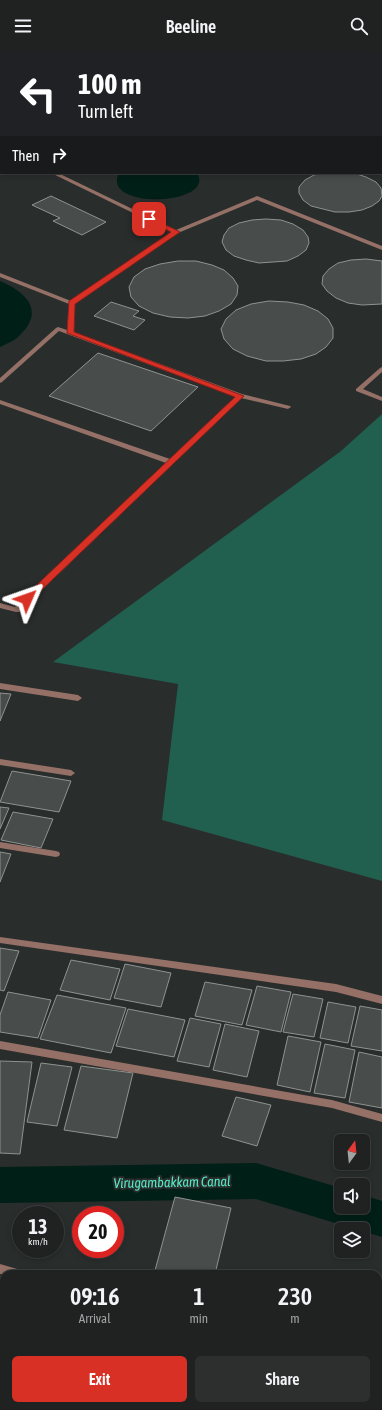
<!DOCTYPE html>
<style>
body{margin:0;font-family:"Asap Condensed",sans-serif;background:#2c2f2e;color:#f1f3f6;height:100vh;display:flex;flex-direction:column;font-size:15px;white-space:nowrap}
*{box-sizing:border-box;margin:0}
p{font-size:13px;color:#a1a4a5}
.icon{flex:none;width:22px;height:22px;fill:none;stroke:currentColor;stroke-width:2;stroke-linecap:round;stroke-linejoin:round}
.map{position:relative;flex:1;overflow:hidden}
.side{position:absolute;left:0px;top:1218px;width:382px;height:140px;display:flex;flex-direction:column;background:#1f2221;border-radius:12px 12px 0 0;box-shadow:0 2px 6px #0003,0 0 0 1px #3c3f3f}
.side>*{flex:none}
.banner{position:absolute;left:0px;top:0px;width:382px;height:122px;box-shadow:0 2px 6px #0003,0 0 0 1px #3c3f3f;background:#202124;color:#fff;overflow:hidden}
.needle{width:26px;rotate:15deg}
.buttons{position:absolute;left:334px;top:1082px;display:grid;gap:8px}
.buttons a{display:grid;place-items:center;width:36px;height:36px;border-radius:6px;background:#1f2221;box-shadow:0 2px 6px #0003,0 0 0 1px #3c3f3f;font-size:20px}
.speed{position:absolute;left:12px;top:1154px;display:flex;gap:8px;font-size:20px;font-weight:700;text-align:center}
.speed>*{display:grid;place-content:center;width:52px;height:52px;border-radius:50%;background:#1f2221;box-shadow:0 2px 6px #0003,0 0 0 1px #3c3f3f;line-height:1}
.speed small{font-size:10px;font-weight:400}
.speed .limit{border:6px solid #d22;background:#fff;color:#111}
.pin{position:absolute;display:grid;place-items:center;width:34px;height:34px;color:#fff;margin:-17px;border-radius:8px;box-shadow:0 2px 6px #0006}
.me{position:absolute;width:44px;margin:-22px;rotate:47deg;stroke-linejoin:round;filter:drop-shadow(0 0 3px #0008)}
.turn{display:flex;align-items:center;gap:14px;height:84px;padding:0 12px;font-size:18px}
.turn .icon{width:52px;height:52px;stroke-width:2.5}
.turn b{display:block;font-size:28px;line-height:34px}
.then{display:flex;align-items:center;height:38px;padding:0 12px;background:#0003;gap:8px;font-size:15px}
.eta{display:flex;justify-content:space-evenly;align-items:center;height:68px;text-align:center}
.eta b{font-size:24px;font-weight:600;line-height:28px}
.cta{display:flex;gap:8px;margin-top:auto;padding:8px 12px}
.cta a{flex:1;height:46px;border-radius:6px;background:#d93025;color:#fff;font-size:16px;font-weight:600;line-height:46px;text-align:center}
.cta a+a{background:#2c2f2e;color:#f1f3f6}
header{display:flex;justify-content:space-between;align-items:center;height:52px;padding:0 12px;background:#1f2221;font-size:18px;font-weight:600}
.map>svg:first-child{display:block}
</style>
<header><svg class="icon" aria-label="menu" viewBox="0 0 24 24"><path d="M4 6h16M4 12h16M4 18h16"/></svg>Beeline<svg class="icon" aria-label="search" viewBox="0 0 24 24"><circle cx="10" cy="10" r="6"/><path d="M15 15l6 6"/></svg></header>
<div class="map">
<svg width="382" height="1358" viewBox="0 0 382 1358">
<rect width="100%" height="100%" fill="#292d2c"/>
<!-- green -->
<path fill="#215f4f" d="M151,0h231v31l-1,-30h-231z
M382,362v467l-220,-61 16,-136 -125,-22 288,-211z"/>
<!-- water -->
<path fill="#001f17" d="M119,121h78c20,33 -97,37 -78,0z
M0,229c26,11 46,30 19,55 -5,5 -13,8 -19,11z"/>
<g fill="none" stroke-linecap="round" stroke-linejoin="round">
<!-- canal -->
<path fill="#001f17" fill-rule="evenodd" d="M256,1111l85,25v19h22v-12l19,6v36l-19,-6v-2h-8l-99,-30 -256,4v-36z"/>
</g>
<!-- building -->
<path fill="#484c4b" stroke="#8e9391" d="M323,121h31l12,4 10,5 5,6 1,8 -3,5 -7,5 -10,4 -13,2h-14l-24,-6 -8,-6 -4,-7v-6l6,-7 9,-5z
M51,144l55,26 -24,13 -29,-14 7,-3 -28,-13z
M266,167l15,1 12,4 10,6 5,7 1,6 -3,7 -8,6 -11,5 -28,2 -13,-3 -12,-4 -8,-6 -4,-8 2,-7 5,-7 10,-5 13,-3z
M366,207l16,2v43l-20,1 -14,-2 -12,-5 -9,-7 -5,-7 1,-8 6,-7 9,-6 13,-3z
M178,209h18l16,4 12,5 9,8 5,8 -1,9 -6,9 -12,7 -14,5 -17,2 -18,-1 -17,-4 -14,-7 -8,-9 -2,-10 5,-10 11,-8 15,-5z
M269,249l19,1 16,3 14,6 10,8 5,9v10l-7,9 -10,7 -15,5 -18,2h-17l-19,-5 -14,-7 -9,-10 -3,-10 5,-10 10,-9 15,-6z
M111,250l28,9 -6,5 12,4 -11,10 -40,-14z
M98,301l100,34 -47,44 -102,-35z
M0,641l11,1 -11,27z
M12,719l59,10 -12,31 -59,-10z
M0,755l9,1 -9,21z
M13,760l40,7 -12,29 -40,-8z
M0,800l11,2 -11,28z
M0,896l19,3 -15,40 -4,-1z
M71,908l49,9 -10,31 -50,-10z
M125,912l46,9 -10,34 -47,-9z
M205,930l47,8 -10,35 -47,-9z
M257,934l34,6 -10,40 -35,-7z
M8,940l43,8 -13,38 -38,-6v-17z
M293,942l30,5 -9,38 -31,-5z
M57,943l69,13 -15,45 -71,-14z
M328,950l28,5 -8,36 -28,-5z
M360,954l22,4v41l-31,-5z
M128,957l57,11 -11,37 -58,-11z
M190,966l31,6 -12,43 -32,-6z
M225,972l34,7 -12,46 -34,-7z
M288,984l33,6 -11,50 -33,-7z
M325,992l30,6 -10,48 -31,-5z
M359,1000l23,5v51l-33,-6z
M0,1009l32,1 -12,92 -20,-1z
M41,1011l31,4 -15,59 -30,-4z
M81,1014l52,7 -16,65 -53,-8z
M236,1045l35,8 -14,41 -35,-10z
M175,1145l56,11 -16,66h-61z
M0,1241l4,1v112h27l-1,4h-30z
M117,1354h68l-1,4h-68z"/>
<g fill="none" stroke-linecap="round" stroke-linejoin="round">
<!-- service -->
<path fill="#947066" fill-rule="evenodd" d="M318,0h11l1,1h-11z
M381,7l1,1v4l-1,-1z
M0,93l1,1v4l-1,-1z
M51,121h7l118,57 81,-34 125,50v4l-125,-50 -79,33 -103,71 -2,28 169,62 48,12 1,1 -3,2 -47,-11 -222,214h-3l-16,-4v-5l15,4 151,-144 -166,-59v-4l170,59 66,-62 -177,-66 -57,51 -2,1v-5l56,-50 2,-1 9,3 2,-26 -69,-27v-4l71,28 101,-69z
M382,315v5l-19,17 19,8v4l-26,-10v-2l24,-21z"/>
<!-- minor -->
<path fill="#947066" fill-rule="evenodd" d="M0,631l78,12 4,3 -4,3 -78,-12z
M0,707l71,11 4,3 -4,3 -71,-11z
M0,790l56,9 3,1 1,2 -1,2 -3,1 -56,-9z
M0,885l336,47 46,12v8l-46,-12 -336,-49z
M0,989l332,59 50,14v8l-50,-14 -332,-59z
M0,1212l24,7 1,3h-25z
M378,1322l4,1v10l-4,-1z"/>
</g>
<!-- route -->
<path fill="#d93025" stroke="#8d1f18" d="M149,165l31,15 -105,72 -1,28 170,64 -214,205h-6l-2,-2 2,-2 211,-200 -168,-64 2,-32 102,-69 -24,-12 -1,-1z"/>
<g text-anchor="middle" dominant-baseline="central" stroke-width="4" stroke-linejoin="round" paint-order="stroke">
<!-- near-water labels -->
<g font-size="14" font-style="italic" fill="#55eac6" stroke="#292d2c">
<text transform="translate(172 1130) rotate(-1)">Virugambakkam Canal</text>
</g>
</g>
</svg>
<div class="buttons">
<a><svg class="needle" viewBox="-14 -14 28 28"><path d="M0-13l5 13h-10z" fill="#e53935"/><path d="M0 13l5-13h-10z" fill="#a1a4a5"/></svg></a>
<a><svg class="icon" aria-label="sound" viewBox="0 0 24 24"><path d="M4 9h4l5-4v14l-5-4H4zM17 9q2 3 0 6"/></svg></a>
<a><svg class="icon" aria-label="layers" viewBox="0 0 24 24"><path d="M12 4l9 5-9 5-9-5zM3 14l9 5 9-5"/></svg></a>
</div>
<div class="speed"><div>13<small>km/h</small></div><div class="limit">20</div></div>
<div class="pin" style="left:149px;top:167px;background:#d93025"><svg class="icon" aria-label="arrive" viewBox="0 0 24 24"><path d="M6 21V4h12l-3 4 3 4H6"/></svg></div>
<svg class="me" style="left:27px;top:547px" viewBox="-20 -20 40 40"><path d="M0-17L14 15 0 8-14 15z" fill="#d93025" stroke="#fff" stroke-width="4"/></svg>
<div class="banner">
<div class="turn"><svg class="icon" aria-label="left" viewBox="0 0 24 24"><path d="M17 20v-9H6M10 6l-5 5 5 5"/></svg><div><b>100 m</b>Turn left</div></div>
<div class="then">Then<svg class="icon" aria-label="right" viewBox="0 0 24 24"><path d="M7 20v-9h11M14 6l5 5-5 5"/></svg></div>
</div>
<section class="side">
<div class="eta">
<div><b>09:16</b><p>Arrival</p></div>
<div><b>1</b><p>min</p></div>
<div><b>230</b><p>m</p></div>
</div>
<div class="cta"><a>Exit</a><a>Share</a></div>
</section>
</div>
